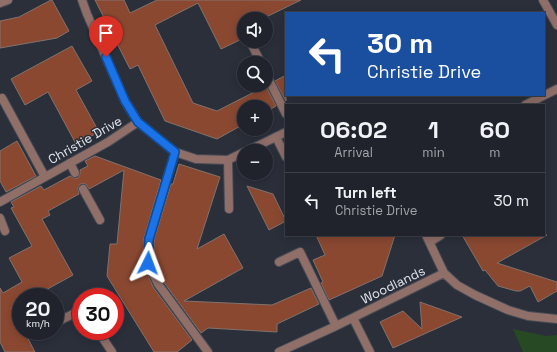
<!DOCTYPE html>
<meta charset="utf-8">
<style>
body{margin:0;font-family:"Space Grotesk",sans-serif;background:#2d2f38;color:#f1f3f6;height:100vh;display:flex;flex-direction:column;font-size:15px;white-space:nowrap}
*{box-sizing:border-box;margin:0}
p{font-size:13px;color:#a2a4a9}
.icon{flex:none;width:22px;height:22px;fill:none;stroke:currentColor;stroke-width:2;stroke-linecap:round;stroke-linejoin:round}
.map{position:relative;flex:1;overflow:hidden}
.sheet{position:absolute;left:285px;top:104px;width:260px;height:132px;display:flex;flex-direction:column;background:#20232c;border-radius:0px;box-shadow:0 2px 10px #0003,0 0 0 1px #3d4048}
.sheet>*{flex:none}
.top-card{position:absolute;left:285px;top:12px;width:260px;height:84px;border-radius:0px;box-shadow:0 2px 10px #0003,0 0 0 1px #3d4048;background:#1a4fa0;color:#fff;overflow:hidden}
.controls{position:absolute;left:237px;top:12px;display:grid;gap:8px}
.controls a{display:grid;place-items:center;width:36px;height:36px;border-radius:50%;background:#20232c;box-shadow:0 2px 10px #0003,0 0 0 1px #3d4048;font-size:20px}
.speed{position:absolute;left:12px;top:288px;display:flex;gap:8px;font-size:20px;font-weight:700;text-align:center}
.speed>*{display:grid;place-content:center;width:52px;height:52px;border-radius:50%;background:#20232c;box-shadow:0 2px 10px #0003,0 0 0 1px #3d4048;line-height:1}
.speed small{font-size:10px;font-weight:400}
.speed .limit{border:6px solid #d22;background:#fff;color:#111}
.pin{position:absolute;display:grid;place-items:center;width:34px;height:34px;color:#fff;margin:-41px -17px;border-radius:50% 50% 50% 0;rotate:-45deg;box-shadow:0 0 4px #0007}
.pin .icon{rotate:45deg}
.me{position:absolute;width:44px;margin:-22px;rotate:3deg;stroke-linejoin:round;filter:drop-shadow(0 0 3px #0008)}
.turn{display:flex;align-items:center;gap:14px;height:84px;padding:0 16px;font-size:18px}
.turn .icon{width:52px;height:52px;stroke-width:2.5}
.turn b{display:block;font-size:28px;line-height:34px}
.eta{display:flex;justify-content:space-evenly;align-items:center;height:68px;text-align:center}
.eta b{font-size:24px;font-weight:700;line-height:28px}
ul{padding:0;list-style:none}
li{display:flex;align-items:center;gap:12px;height:56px;padding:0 16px;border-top:1px solid #3d4048}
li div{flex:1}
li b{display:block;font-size:15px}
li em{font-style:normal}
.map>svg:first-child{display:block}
</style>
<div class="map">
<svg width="557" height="352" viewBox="0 0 557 352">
<rect width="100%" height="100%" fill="#2a2f3a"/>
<!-- green -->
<path fill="#274a24" d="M513,329l33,7 11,-1v17h-34z"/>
<!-- building -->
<path fill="#8a4831" stroke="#82726d" d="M51,0h1l17,31 -12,7 -57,10v-27l19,-4z
M95,0h29l6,13 27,-13h144l-39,19h-18v19l-23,11 -23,-46 -43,22 38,78 24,8 49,-25 10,20 -7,4v1l-3,2v-6h-22v17l-27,15 -52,-18 -27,-56 -8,4z
M72,46l20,35 -16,9 23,42 -23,12 -28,-52 -23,13 -14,-26z
M286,75v26l-11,-20z
M17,141l19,35 -30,16 -6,-11v-30z
M95,156l66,24 -17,58 -1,25 10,24 39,53 -15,12h-23l-47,-76 3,-32h7l7,-74 -35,19 -3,-5h-6l-2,4 1,6 -31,17 2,4 -8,4 31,56 -40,22h-12v6l-10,5 10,18v5h3l11,21h-30l-5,-10v-54l3,5 19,-11 -13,-24 23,-12 -21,-38 3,-1 -3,-5 30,-16 3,4 26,-14 4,2h4l2,-4v-4l8,-4 -3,-5z
M179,164l41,13 -23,72 27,-15 19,34 -59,33 88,4 39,-17 8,16 -42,20v8l-69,-4 -7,5 -38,-52 -9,-19v-22l17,-56h2z
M247,186l26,8 13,27 -17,9z
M316,235h79l-13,41 -53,24 -8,-17 2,-1 -10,-22 12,-5z
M462,235h85l-50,28 60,19v9l-19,11 -8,-16 -10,5h-4l-18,-5 -13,-16 -2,1z
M420,302l42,15 -69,31 -13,-26 23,-11 19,18z"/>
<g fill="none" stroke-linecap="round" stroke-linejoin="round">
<!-- lane casing -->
<g stroke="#474c56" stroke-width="10">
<path id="lane" d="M252,45l9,18
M266,74l20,40
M276,137l10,20
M228,160l1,49
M70,163l5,10
M83,189l17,31
M430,242l11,-7"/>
</g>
<!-- street casing -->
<g stroke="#474c56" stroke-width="10">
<path id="street" d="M82,0l5,14 38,87 13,21 37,30 21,7 32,1 16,-8
M543,0l14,25
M0,3l8,-3
M2,98l43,79
M525,105l32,-16
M247,151l39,-19
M175,152l-26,87 -1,24 10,21 50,68
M0,202l108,-60 30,-20
M0,218l5,13
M426,235l18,38 13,12 18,10 33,15 20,6 29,3
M279,262l21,-10 36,74
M353,318l17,34
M55,323l26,-13
M98,331l14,21
M279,352l57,-26 108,-53"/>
</g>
<!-- lane -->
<use href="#lane" stroke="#906f69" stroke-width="8"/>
<!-- street -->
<use href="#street" stroke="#906f69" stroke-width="8"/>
</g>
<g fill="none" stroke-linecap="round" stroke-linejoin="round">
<!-- route casing -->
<g stroke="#114b97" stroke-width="10">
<path id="route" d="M106,57l19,44 13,21 37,30 -26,87 -1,24"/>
</g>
<!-- route -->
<use href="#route" stroke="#1a73e8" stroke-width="7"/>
</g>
<g text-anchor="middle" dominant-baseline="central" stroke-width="3" stroke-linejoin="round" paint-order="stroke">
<!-- street labels -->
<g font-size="13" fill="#e1e5ec" stroke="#2a2f3a">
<text transform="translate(85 140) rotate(-30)">Christie Drive</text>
<text transform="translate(393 285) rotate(-26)">Woodlands</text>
</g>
</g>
</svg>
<div class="controls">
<a><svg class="icon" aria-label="sound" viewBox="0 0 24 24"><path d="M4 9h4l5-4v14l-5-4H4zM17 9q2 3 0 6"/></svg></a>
<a><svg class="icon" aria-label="search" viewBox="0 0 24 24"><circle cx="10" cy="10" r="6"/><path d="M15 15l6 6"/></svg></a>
<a>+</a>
<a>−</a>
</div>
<div class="speed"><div>20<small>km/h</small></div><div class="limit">30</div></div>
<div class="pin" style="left:106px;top:57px;background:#d93025"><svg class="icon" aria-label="arrive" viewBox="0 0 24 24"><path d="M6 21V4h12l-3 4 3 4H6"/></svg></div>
<svg class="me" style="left:148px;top:263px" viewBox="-20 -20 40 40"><path d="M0-17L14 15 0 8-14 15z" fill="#1a73e8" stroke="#fff" stroke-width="4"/></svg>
<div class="top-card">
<div class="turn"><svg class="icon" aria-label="left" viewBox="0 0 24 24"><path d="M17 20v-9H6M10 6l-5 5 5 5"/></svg><div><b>30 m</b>Christie Drive</div></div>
</div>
<section class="sheet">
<div class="eta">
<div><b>06:02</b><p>Arrival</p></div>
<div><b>1</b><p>min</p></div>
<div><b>60</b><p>m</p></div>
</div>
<ul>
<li><svg class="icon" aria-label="left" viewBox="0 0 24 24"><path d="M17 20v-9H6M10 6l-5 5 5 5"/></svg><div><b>Turn left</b><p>Christie Drive</p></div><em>30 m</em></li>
</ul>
</section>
</div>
